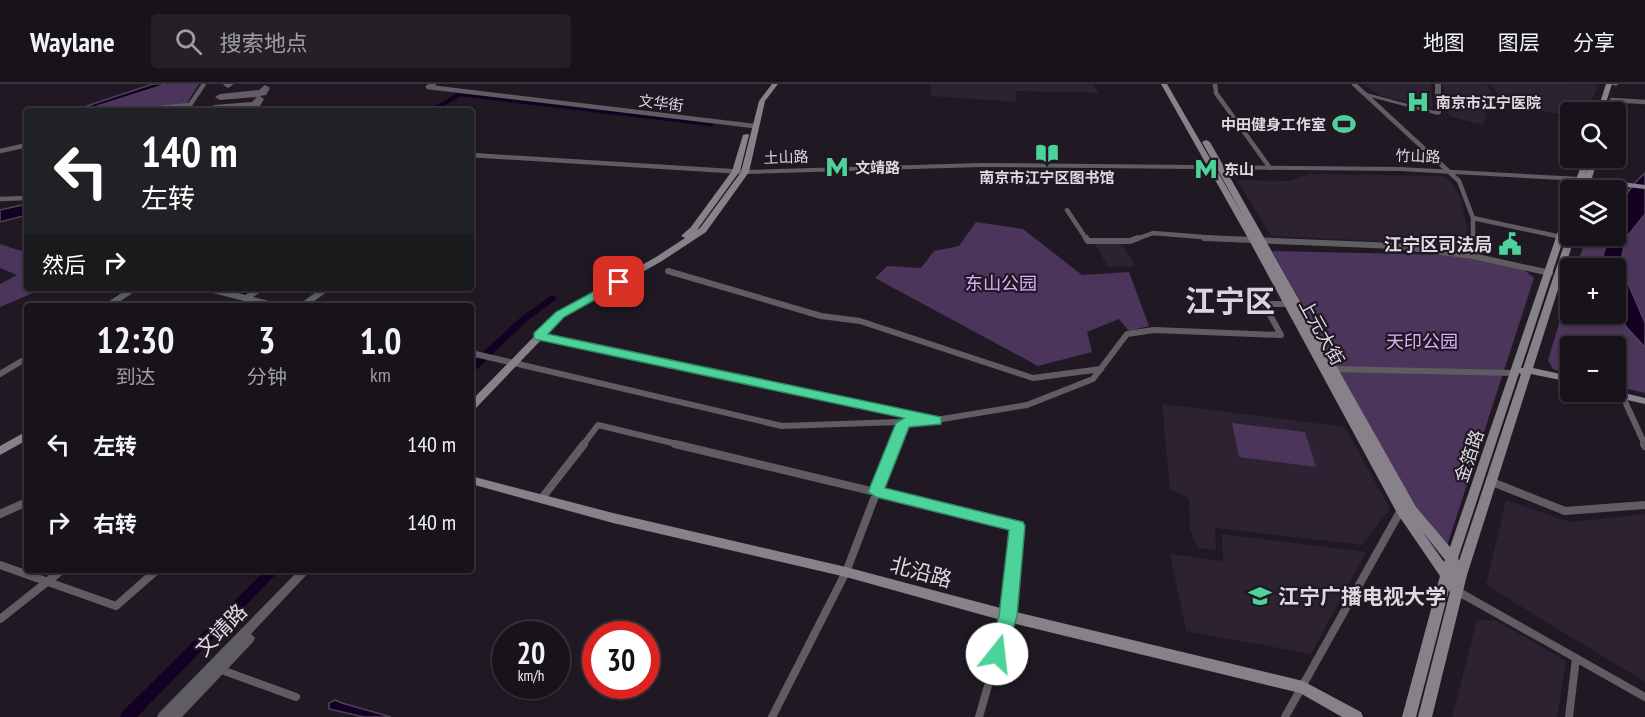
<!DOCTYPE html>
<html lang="zh">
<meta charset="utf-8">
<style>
body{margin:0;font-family:"PT Sans Narrow","Noto Sans SC",sans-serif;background:#252028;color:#f1f3f6;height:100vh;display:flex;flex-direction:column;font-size:22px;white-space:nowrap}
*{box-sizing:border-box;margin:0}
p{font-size:20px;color:#9f9ea3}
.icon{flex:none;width:33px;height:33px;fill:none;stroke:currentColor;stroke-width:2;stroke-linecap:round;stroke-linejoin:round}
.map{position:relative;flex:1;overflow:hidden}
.panel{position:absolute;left:24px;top:219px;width:450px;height:270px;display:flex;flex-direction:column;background:#18131b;border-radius:6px;box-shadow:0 2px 4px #0004,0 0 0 2px #36323a}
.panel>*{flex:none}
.banner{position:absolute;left:24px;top:24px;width:450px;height:183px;border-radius:6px;box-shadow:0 2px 4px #0004,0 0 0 2px #36323a;background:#202124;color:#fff;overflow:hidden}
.fabs{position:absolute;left:1560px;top:18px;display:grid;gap:12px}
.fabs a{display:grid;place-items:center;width:66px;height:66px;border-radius:6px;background:#18131b;box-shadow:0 2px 4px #0004,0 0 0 2px #36323a;font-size:30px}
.speed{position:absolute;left:492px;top:537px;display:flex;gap:12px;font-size:30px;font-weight:700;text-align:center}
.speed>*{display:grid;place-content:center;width:78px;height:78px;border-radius:50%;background:#18131b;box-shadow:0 2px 4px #0004,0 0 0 2px #36323a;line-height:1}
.speed small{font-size:15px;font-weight:400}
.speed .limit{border:9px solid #d22;background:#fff;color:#111}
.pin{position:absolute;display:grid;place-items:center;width:51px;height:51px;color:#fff;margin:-26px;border-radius:12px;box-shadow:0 3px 9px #0006}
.me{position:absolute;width:66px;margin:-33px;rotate:16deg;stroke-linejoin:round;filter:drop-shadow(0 0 4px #0008)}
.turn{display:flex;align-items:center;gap:21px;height:126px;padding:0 18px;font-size:27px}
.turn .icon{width:78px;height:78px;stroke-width:2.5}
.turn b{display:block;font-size:42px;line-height:51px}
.then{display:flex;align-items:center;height:57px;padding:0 18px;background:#0003;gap:12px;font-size:22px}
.eta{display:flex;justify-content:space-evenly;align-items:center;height:102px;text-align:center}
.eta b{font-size:36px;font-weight:700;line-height:42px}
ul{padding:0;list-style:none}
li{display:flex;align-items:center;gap:18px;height:78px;padding:0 18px}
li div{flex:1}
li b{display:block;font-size:22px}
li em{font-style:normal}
header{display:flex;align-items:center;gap:36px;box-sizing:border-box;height:84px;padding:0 30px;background:#18131b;border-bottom:2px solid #36323a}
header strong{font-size:28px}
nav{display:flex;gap:33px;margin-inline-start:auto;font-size:21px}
.search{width:420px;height:54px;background:#252028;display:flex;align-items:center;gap:15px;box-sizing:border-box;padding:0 21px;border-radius:6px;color:#9f9ea3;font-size:22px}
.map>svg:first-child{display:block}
</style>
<header>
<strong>Waylane</strong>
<div class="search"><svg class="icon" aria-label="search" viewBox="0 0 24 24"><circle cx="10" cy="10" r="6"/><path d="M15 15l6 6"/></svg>搜索地点</div>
<nav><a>地图</a><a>图层</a><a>分享</a></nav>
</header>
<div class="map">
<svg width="1645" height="633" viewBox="0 0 1645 633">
<rect width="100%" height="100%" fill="#201924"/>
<!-- built -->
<path fill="#2c2232" d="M931,0h161l7,9 -83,-2v11l-85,-6z
M1362,0h69l2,24 -51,-12z
M1443,0h43l13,20h-10l-6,21 -34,-9 -3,-4z
M1491,0h80l27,1 -11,27h-17v5l-68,-16z
M1310,90l132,2 6,2 12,18 7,31 -3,23 -63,-8 -130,-6 -34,-56 52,1z
M1118,159l5,3 12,20 -27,1 -13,-23z
M1162,320l183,23 45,82 -28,36 -147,-17 1,22 -18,-2 -8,-18 -1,-32 -19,-9z
M1506,416l64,22 75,-8v168l-159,-97z
M1222,450l144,18 -55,102 -125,-23 -16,-77 53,7z
M1477,536l20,1 69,40 -9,56h-105z"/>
<!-- green -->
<path fill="#4b355a" d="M169,0h30l-17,27h-98z
M1611,103l34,4v202l-29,-7v-40h-46v28l-17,-5 -5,-9 22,-73v27h46v-46h-40l11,-32h29v-46h-16z
M976,138l47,7 59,46 47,-3 20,54 -20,5 -10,-12 -32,13 5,20 -54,14 -163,-88 12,-12 34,2 13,-17 25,-5z
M0,160l27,9v35h18l-45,19v-23l17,-9 -17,-7z
M1272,167l181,4 70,14 11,9 -87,268 -30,-36z
M1232,339l73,9 11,35 -77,-10z"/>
<!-- water -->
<path fill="#140022" stroke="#51415b" stroke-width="1.5" d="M153,0h14l-85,27h-10z
M1645,89v41l-20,25 -3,18 3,19 20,47v24c-33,-34 -29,-31 -29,-79h-11l-2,-13 6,-19h7c0,-25 10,-47 29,-63z
M27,120v11l-27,7v-12z
M335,616l7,3 49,14h-27l-35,-8v-6z"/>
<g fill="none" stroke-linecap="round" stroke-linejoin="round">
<!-- canal -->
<path stroke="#140022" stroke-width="4.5" d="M431,27l29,-17 251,30"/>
<!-- river -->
<path fill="#140022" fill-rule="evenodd" d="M552,211l3,1 2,2 -2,2 -29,22 -51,49 -4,1v-9l49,-45z
M266,486h14l-143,147h-17l2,-5z"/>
<!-- taxiway -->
<path fill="#635d67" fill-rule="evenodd" d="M234,0l-6,4 -5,-3 1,-1z
M265,1l5,3 -4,7 -6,1 4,3 -4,7 -44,5 -7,-3 5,-3 38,-3 5,-5 -37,3 -5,-3 5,-3 39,-4z"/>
<!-- minor-far2 -->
<path stroke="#605d62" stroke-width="4.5" d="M434,0l-6,3 326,39
M1215,0l1,9 54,75
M1354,0l105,97 14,37v22
M1612,16l33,2
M130,27l60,-6
M186,27l18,-27
M0,67l27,-6
M471,71l274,17
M0,115l27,-1
M1067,126l20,30
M1473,134l88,19
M1134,156l19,-7 87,7"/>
<!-- minor-far1 -->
<path stroke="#605d62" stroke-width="6" d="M1086,154l2,3h42l8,-3
M1204,154l191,8 78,10 77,17
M1473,154v18
M668,187l153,45 39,5 173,57 68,-9
M206,204l70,18
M245,215l16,-11
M107,222l28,-18
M302,222l25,-18
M539,252l397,84 91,-15 66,-26 34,-45 27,-4 127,5 -17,-31h23
M471,269l311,73 146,-5
M1331,285l185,4
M0,290l27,-16
M1622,311l23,50
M583,361l15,-20 83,20
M895,361l8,-22"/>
<!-- minor -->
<path stroke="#605d62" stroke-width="8" d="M675,360l342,82 -9,90 -29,101
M1644,360l1,2
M1492,398l73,29 80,-6
M542,414l42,-54
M0,430l27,-12
M0,481l116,41 41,-36
M1457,507l188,106
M0,535l62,-49
M219,585l77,28
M772,633l74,-145 49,-128
M1285,633l116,-207
M1569,633l7,-59"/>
<!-- tertiary -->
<path fill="#605d62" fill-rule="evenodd" d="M1435,0h6v29l-3,2 -75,-20 3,-2 69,18z
M1610,0h9l-3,2z
M981,79l419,4 180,10 3,2 -3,2 -180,-10 -419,-4 -236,7 -3,-2 3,-2z
M299,486h12l-60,64 4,4 -2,4 -71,75h-25l2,-4z"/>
<!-- secondary -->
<path fill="#87818a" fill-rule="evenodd" d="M772,0h6l-13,17 -16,71 -43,60 -44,29 -99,56 -88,92 -4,2v-10l86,-88 99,-56 29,-19 -4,-2 10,-9 41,-56 11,-36 5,-1 1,1 -9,36 -43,59 3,-2 41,-56 18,-71z
M1161,0h6l78,135 -43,-77 4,-2 4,2 206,365 34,40 116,-339 4,-2v13l-49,149h2l44,-132 3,-2v2h5l-42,132 37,8v6l-39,-8 -64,201 -35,142h-14l32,-125 -1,-2 -33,127h-14l38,-141 -43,-63 -148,-273zM1519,289l2,1 -62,187 -1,-3zM1422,447l23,29 -1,2z
M1606,0h6l-9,28h-6z
M1584,74h7l-7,19 8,-19h6l-6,20 53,7v4l-54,-6 -2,7h-8l2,-8 -3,8h-8z
M1616,307l29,7v6l-44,-10 -1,-2z
M27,347v9l-27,15v-9z
M471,392l142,37 233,54 162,43 295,71 58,31 2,5h-21l-42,-24 -292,-71 -162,-45 -233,-54 -142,-39z"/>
</g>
<!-- route -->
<path fill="#4dd39a" stroke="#328964" stroke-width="1.5" d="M619,194l4,1v5l-59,33 -16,17 393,83v7l-32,3 -24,61 138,34 2,4 -8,90 -13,43 -7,3 -6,-3 -3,-5 11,-38 10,-86 -133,-33 -8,-5 28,-69 8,-5 -370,-79v-6l22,-21z"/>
<!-- icons -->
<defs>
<g id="hospital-bare" transform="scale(1.8)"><path d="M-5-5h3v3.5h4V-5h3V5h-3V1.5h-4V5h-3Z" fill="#4dd39a" stroke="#201924" stroke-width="2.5" paint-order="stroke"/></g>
<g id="stadium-bare" transform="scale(1.8)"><path d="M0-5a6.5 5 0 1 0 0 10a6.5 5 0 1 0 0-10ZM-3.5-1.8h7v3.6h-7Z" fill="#4dd39a" stroke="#201924" stroke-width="2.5" paint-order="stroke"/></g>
<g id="library-bare" transform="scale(1.8)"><path d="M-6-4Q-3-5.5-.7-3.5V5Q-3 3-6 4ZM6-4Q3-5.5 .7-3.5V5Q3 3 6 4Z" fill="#4dd39a" stroke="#201924" stroke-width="2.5" paint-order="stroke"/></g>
<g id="metro-bare" transform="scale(1.8)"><path d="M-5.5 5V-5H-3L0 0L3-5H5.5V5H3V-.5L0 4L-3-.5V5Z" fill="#4dd39a" stroke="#201924" stroke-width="2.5" paint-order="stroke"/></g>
<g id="civic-bare" transform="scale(1.8)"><path d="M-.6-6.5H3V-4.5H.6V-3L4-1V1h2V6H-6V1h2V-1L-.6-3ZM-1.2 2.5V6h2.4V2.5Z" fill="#4dd39a" stroke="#201924" stroke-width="2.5" paint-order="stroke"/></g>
<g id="university-bare" transform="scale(1.8)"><path d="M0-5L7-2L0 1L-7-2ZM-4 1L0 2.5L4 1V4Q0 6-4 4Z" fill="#4dd39a" stroke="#201924" stroke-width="2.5" paint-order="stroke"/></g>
</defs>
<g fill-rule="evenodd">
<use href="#hospital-bare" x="1418" y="18"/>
<use href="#stadium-bare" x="1344" y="40"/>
<use href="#library-bare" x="1047" y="69"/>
<use href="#metro-bare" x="837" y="83"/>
<use href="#metro-bare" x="1206" y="85"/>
<use href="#civic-bare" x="1510" y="160"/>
<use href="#university-bare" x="1260" y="512"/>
</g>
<g text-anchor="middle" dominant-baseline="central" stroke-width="4.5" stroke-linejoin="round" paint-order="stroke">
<!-- far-poi labels -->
<g font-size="15" font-weight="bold" fill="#dedae1" stroke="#201924" text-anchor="start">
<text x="1436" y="18">南京市江宁医院</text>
<text x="1326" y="40" text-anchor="end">中田健身工作室</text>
<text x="855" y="83">文靖路</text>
<text x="1224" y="85">东山</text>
<text x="1047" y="93" text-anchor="middle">南京市江宁区图书馆</text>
</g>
<!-- far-street labels -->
<g font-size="15" fill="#dedae1" stroke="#201924">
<text transform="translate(661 19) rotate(7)">文华街</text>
<text transform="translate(1418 72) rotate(2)">竹山路</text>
<text transform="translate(786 73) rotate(-2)">土山路</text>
</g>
<!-- poi labels -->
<g font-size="18" font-weight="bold" fill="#dedae1" stroke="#201924" text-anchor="end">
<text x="1492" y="160">江宁区司法局</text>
</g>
<!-- park labels -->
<g font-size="18" fill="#ddadfc" stroke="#201924">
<text x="1001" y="199">东山公园</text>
<text x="1422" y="257">天印公园</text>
</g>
<!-- street labels -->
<g font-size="18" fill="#dedae1" stroke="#201924">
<text transform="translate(1322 248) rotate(61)">上元大街</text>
<text transform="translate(1469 372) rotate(-71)">金箔路</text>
</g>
<!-- near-street labels -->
<g font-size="21" fill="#dedae1" stroke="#201924">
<text transform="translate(921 488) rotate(15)">北沿路</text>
<text transform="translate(221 546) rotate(-46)">文靖路</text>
</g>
<!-- near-poi labels -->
<g font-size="21" font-weight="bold" fill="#dedae1" stroke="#201924" text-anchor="start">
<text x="1278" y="512">江宁广播电视大学</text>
</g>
<!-- town labels -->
<g font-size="30" font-weight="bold" fill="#dbd3e1" stroke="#201924">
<text x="1230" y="216">江宁区</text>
</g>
</g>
</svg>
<div class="fabs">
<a><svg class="icon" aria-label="search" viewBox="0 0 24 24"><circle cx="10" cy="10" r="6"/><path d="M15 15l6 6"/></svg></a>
<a><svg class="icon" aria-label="layers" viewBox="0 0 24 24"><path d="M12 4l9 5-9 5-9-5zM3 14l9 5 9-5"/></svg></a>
<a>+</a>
<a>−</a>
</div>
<div class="speed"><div>20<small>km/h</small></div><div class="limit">30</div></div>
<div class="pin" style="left:619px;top:198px;background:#d93025"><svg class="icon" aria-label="arrive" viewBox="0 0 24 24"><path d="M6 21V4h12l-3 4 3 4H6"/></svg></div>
<svg class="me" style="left:997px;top:570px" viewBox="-20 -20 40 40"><circle r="19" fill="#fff"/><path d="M0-13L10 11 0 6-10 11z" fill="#4dd39a"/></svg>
<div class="banner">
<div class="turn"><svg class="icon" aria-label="left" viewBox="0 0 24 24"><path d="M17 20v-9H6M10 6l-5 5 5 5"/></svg><div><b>140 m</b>左转</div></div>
<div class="then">然后<svg class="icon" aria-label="right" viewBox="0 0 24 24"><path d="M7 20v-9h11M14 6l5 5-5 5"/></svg></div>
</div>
<section class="panel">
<div class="eta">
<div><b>12:30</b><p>到达</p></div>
<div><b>3</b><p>分钟</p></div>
<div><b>1.0</b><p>km</p></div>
</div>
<ul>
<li><svg class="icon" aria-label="left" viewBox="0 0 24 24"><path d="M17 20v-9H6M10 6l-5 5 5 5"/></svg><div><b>左转</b></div><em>140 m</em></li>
<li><svg class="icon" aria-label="right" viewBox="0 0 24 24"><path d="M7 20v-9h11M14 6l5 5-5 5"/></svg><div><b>右转</b></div><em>140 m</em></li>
</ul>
</section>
</div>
